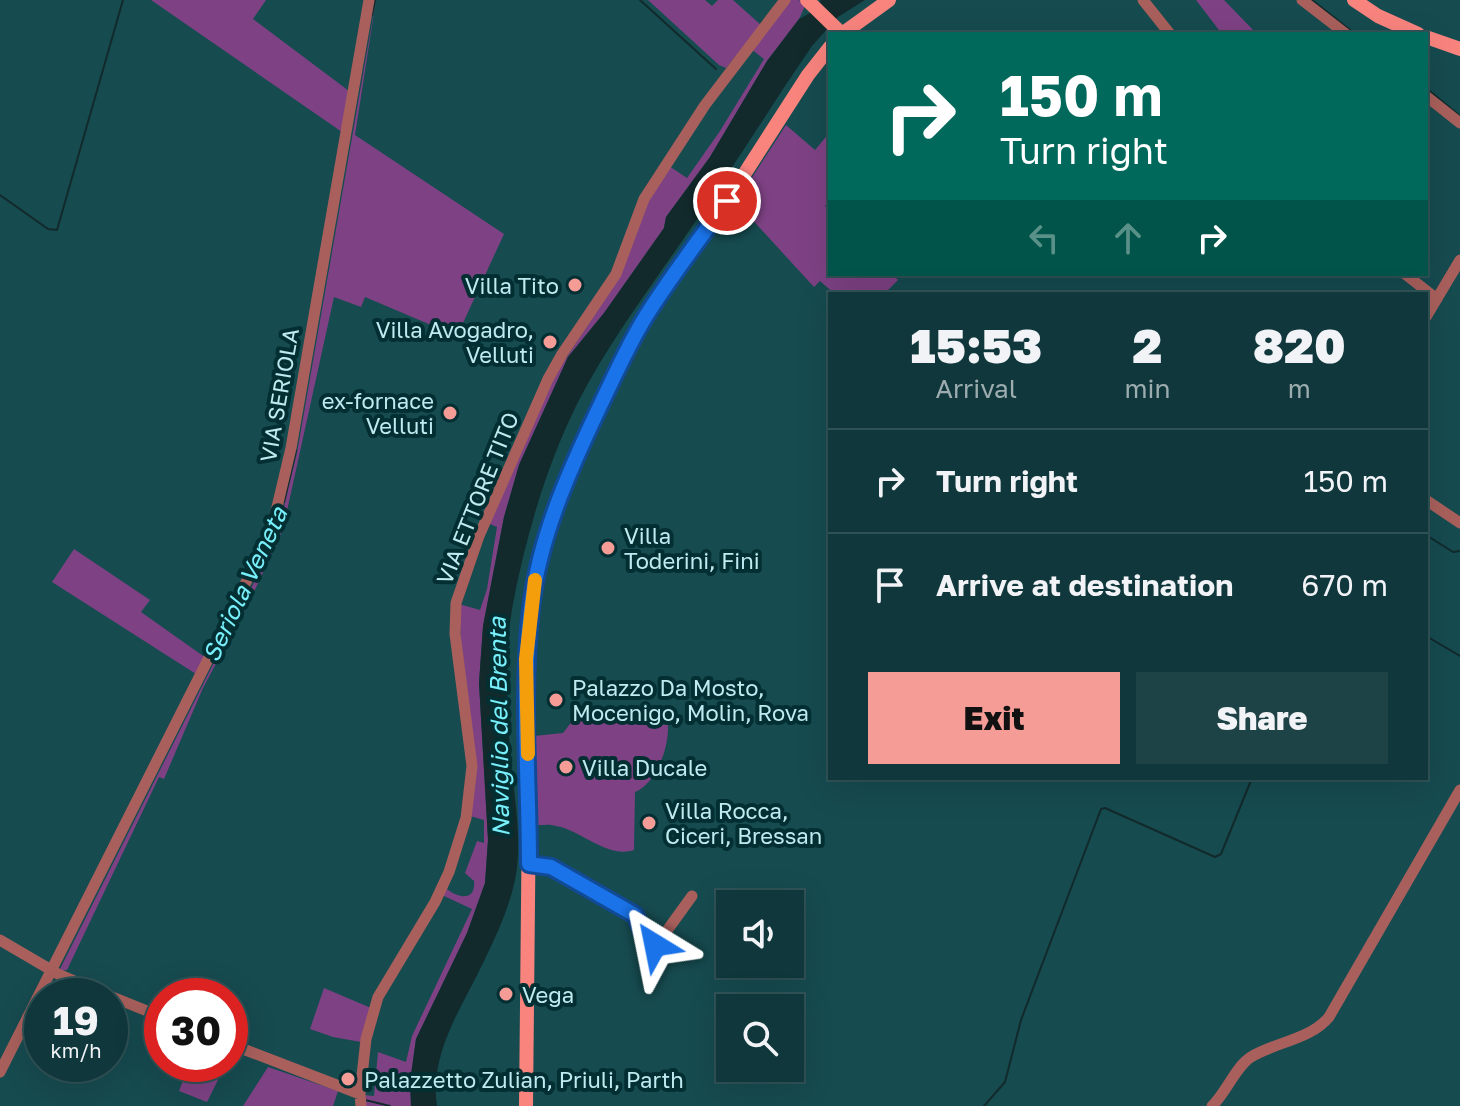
<!DOCTYPE html>
<style>
body{margin:0;font-family:"Golos Text",sans-serif;background:#1e4347;color:#f1f3f6;height:100vh;display:flex;flex-direction:column;font-size:30px;white-space:nowrap}
*{box-sizing:border-box;margin:0}
p{font-size:26px;color:#9cacaf}
.icon{flex:none;width:44px;height:44px;fill:none;stroke:currentColor;stroke-width:2;stroke-linecap:round;stroke-linejoin:round}
.map{position:relative;flex:1;overflow:hidden}
.drawer{position:absolute;left:828px;top:292px;width:600px;height:488px;display:flex;flex-direction:column;background:#10383c;border-radius:0px;box-shadow:0 8px 32px #0002,0 0 0 2px #305256}
.drawer>*{flex:none}
.banner{position:absolute;left:828px;top:32px;width:600px;height:244px;border-radius:0px;box-shadow:0 8px 32px #0002,0 0 0 2px #305256;background:#00695c;color:#fff;overflow:hidden}
.fabs{position:absolute;left:716px;top:890px;display:grid;gap:16px}
.fabs a{display:grid;place-items:center;width:88px;height:88px;border-radius:0px;background:#10383c;box-shadow:0 8px 32px #0002,0 0 0 2px #305256;font-size:40px}
.speed{position:absolute;left:24px;top:978px;display:flex;gap:16px;font-size:40px;font-weight:700;text-align:center}
.speed>*{display:grid;place-content:center;width:104px;height:104px;border-radius:50%;background:#10383c;box-shadow:0 8px 32px #0002,0 0 0 2px #305256;line-height:1}
.speed small{font-size:20px;font-weight:400}
.speed .limit{border:12px solid #d22;background:#fff;color:#111}
.pin{position:absolute;display:grid;place-items:center;width:68px;height:68px;color:#fff;margin:-34px;border:4px solid #fff;border-radius:50%;box-shadow:0 2px 8px #0007}
.me{position:absolute;width:88px;margin:-44px;rotate:325deg;stroke-linejoin:round;filter:drop-shadow(0 0 6px #0008)}
.turn{display:flex;align-items:center;gap:28px;height:168px;padding:0 40px;font-size:36px}
.turn .icon{width:104px;height:104px;stroke-width:2.5}
.turn b{display:block;font-size:56px;line-height:68px}
.lanes{display:flex;align-items:center;height:76px;padding:0 40px;background:#0003;justify-content:center;gap:40px;direction:ltr}
.lanes .off{opacity:.35}
.eta{display:flex;justify-content:space-evenly;align-items:center;height:136px;text-align:center}
.eta b{font-size:48px;font-weight:800;line-height:56px}
.button{display:flex;gap:16px;margin-top:auto;padding:16px 40px}
.button a{flex:1;height:92px;border-radius:0px;background:#f59c96;color:#111;font-size:32px;font-weight:800;line-height:92px;text-align:center}
.button a+a{background:#1e4347;color:#f1f3f6}
ul{padding:0;list-style:none}
li{display:flex;align-items:center;gap:24px;height:104px;padding:0 40px;border-top:2px solid #305256}
li div{flex:1}
li b{display:block;font-size:30px}
li em{font-style:normal}
.map>svg:first-child{display:block}
</style>
<div class="map">
<svg width="1460" height="1106" viewBox="0 0 1460 1106">
<rect width="100%" height="100%" fill="#164b50"/>
<!-- green -->
<path fill="#7e4284" d="M151,0h115l-13,19 96,72 -7,41z
M376,0l-21,135 149,99 -47,102 -92,-39 -4,10 -27,-10 -51,232 -30,65 -50,94 -39,91 -5,-2 -92,193 -8,1 191,-380 29,-64 18,-74z
M648,0h57l7,6 6,-6h15l28,25 -35,43 -7,-3z
M789,0h10l6,6 -6,13 -32,42 -57,96 -44,60 -2,11 -60,85 -36,44 -49,108 -15,52 -21,109 -4,57 9,157 -3,43 -18,50 -51,106 -6,43 1,24h-47l-1,-11 11,1 4,-44 28,10 6,-26 60,-127 -30,-14 5,-6c11,9 29,13 27,-8l-9,-8 12,-32 7,2v-23l-14,-4 -11,-212 21,6 7,-21 10,-62 -9,-4 67,-148 46,-70 46,-102 22,-37 18,12 33,-47 44,-72 -13,-10z
M1196,0h28l33,34h-35z
M786,125l29,25 15,-18v67l-5,7 5,6v62h62l6,6 -14,14h-49l-15,-13 -6,6 -78,-85z
M74,549l76,51 -9,12 65,46 -10,16 -144,-92z
M573,720l95,5c1,22 -11,58 -33,67l-1,58c-26,9 -53,-20 -78,-24 -6,-2 -13,-1 -19,-1l-3,-89 29,-3z
M324,988l47,20 -10,34 -28,-5 -23,-8z
M189,1064h37l-19,38 -28,-11z
M268,1067l70,24 -5,15h-90z"/>
<!-- water -->
<path fill="#122a2c" d="M821,0h44l-27,17 -26,29 -25,37c-35,54 -70,108 -107,161 -36,52 -73,102 -102,158 -32,64 -53,137 -66,207 -9,54 -5,108 0,163 4,36 10,73 3,108 -6,28 -18,54 -30,79 -22,47 -56,93 -48,147h-26l-1,-24 6,-43 51,-106 18,-50 3,-43 -9,-157 4,-57 21,-109 15,-52 49,-108 36,-44 60,-85 2,-11 44,-60 57,-96 32,-42 13,-7z"/>
<g fill="none" stroke-linecap="round" stroke-linejoin="round">
<!-- stream -->
<path stroke="#122a2c" stroke-width="2" d="M640,0l76,69
M1312,0l43,34
M372,15l3,-15
M1426,88l34,28
M0,195l48,34 9,1 66,-230
M284,502l12,-52
M1426,535l27,17 7,-1
M1426,636l34,20
M365,1100l25,6
M984,1106l21,-24 16,-62 80,-211 4,-1 110,49 6,-3 31,-76"/>
<!-- minor -->
<path stroke="#a9605c" stroke-width="11" d="M1143,0l27,34
M1302,0l44,34
M1426,96l34,27
M1405,274l32,25
M1426,317l34,-57
M1426,500l34,23
M529,864l22,3 84,48 7,18 9,12 7,-2 34,-47
M0,940l58,34 51,22
M110,996l52,21
M230,1044l130,50
M0,1072l235,-466 38,-82 18,-76 78,-448
M361,1106l-1,-12 6,-55 12,-42 57,-95 14,-30 17,-54 6,-52 -17,-132 1,-31 23,-67 69,-157 14,-25 54,-80 28,-75 61,-94 80,-105
M1212,1106c14,-13 24,-40 39,-49 24,-15 59,-17 78,-40l131,-227"/>
<!-- major -->
<path stroke="#f9847e" stroke-width="14" d="M807,0l35,34
M1354,0l24,16 40,18
M842,34l47,-34
M1426,37l34,12
M526,1106l3,-304 -3,-121 5,-73 10,-52 37,-103 61,-125 88,-127 81,-126 22,-28"/>
</g>
<g fill="none" stroke-linecap="round" stroke-linejoin="round">
<!-- route casing -->
<g stroke="#114b97" stroke-width="20">
<path id="route" d="M655,945l-8,-4 -12,-26 -84,-48 -22,-3c0,-85 -8,-171 2,-256 8,-70 38,-137 68,-200 15,-31 29,-63 47,-92 25,-40 54,-77 81,-115"/>
</g>
<!-- route -->
<use href="#route" stroke="#1a73e8" stroke-width="14"/>
<!-- slow -->
<path stroke="#f59e0b" stroke-width="14" d="M528,754l-2,-95 9,-79"/>
</g>
<!-- markers -->
<g fill="#f59c96" stroke="#032f33" stroke-width="3">
<circle cx="575" cy="285" r="8"/>
<circle cx="550" cy="342" r="8"/>
<circle cx="450" cy="413" r="8"/>
<circle cx="608" cy="548" r="8"/>
<circle cx="556" cy="700" r="8"/>
<circle cx="566" cy="767" r="8"/>
<circle cx="649" cy="823" r="8"/>
<circle cx="506" cy="994" r="8"/>
<circle cx="348" cy="1079" r="8"/>
</g>
<g text-anchor="middle" dominant-baseline="central" stroke-width="8" stroke-linejoin="round" paint-order="stroke">
<!-- poi labels -->
<g font-size="22" fill="#bfeaef" stroke="#032f33" text-anchor="start">
<text x="559" y="285" text-anchor="end">Villa Tito</text>
<text x="534" y="329" text-anchor="end">Villa Avogadro,<tspan x="534" dy="25">Velluti</tspan></text>
<text x="434" y="400" text-anchor="end">ex-fornace<tspan x="434" dy="25">Velluti</tspan></text>
<text x="624" y="535">Villa<tspan x="624" dy="25">Toderini, Fini</tspan></text>
<text x="572" y="687">Palazzo Da Mosto,<tspan x="572" dy="25">Mocenigo, Molin, Rova</tspan></text>
<text x="582" y="767">Villa Ducale</text>
<text x="665" y="810">Villa Rocca,<tspan x="665" dy="25">Ciceri, Bressan</tspan></text>
<text x="522" y="994">Vega</text>
<text x="364" y="1079">Palazzetto Zulian, Priuli, Parth</text>
</g>
<!-- street labels -->
<g font-size="22" fill="#bfeaef" stroke="#032f33">
<text transform="translate(279 395) rotate(-80)">VIA SERIOLA</text>
<text transform="translate(477 498) rotate(-68)">VIA ETTORE TITO</text>
</g>
<!-- water labels -->
<g font-size="24" font-style="italic" fill="#78f0fb" stroke="#032f33">
<text transform="translate(244 584) rotate(-65)">Seriola Veneta</text>
<text transform="translate(498 727) rotate(-91)">Naviglio del Brenta</text>
</g>
</g>
</svg>
<div class="fabs">
<a><svg class="icon" aria-label="sound" viewBox="0 0 24 24"><path d="M4 9h4l5-4v14l-5-4H4zM17 9q2 3 0 6"/></svg></a>
<a><svg class="icon" aria-label="search" viewBox="0 0 24 24"><circle cx="10" cy="10" r="6"/><path d="M15 15l6 6"/></svg></a>
</div>
<div class="speed"><div>19<small>km/h</small></div><div class="limit">30</div></div>
<div class="pin" style="left:727px;top:201px;background:#d93025"><svg class="icon" aria-label="arrive" viewBox="0 0 24 24"><path d="M6 21V4h12l-3 4 3 4H6"/></svg></div>
<svg class="me" style="left:655px;top:945px" viewBox="-20 -20 40 40"><path d="M0-17L14 15 0 8-14 15z" fill="#1a73e8" stroke="#fff" stroke-width="4"/></svg>
<div class="banner">
<div class="turn"><svg class="icon" aria-label="right" viewBox="0 0 24 24"><path d="M7 20v-9h11M14 6l5 5-5 5"/></svg><div><b>150 m</b>Turn right</div></div>
<div class="lanes"><svg class="icon off" aria-label="left" viewBox="0 0 24 24"><path d="M17 20v-9H6M10 6l-5 5 5 5"/></svg><svg class="icon off" aria-label="ahead" viewBox="0 0 24 24"><path d="M12 20V5M6 11l6-6 6 6"/></svg><svg class="icon" aria-label="right" viewBox="0 0 24 24"><path d="M7 20v-9h11M14 6l5 5-5 5"/></svg></div>
</div>
<section class="drawer">
<div class="eta">
<div><b>15:53</b><p>Arrival</p></div>
<div><b>2</b><p>min</p></div>
<div><b>820</b><p>m</p></div>
</div>
<ul>
<li><svg class="icon" aria-label="right" viewBox="0 0 24 24"><path d="M7 20v-9h11M14 6l5 5-5 5"/></svg><div><b>Turn right</b></div><em>150 m</em></li>
<li><svg class="icon" aria-label="arrive" viewBox="0 0 24 24"><path d="M6 21V4h12l-3 4 3 4H6"/></svg><div><b>Arrive at destination</b></div><em>670 m</em></li>
</ul>
<div class="button"><a>Exit</a><a>Share</a></div>
</section>
</div>
